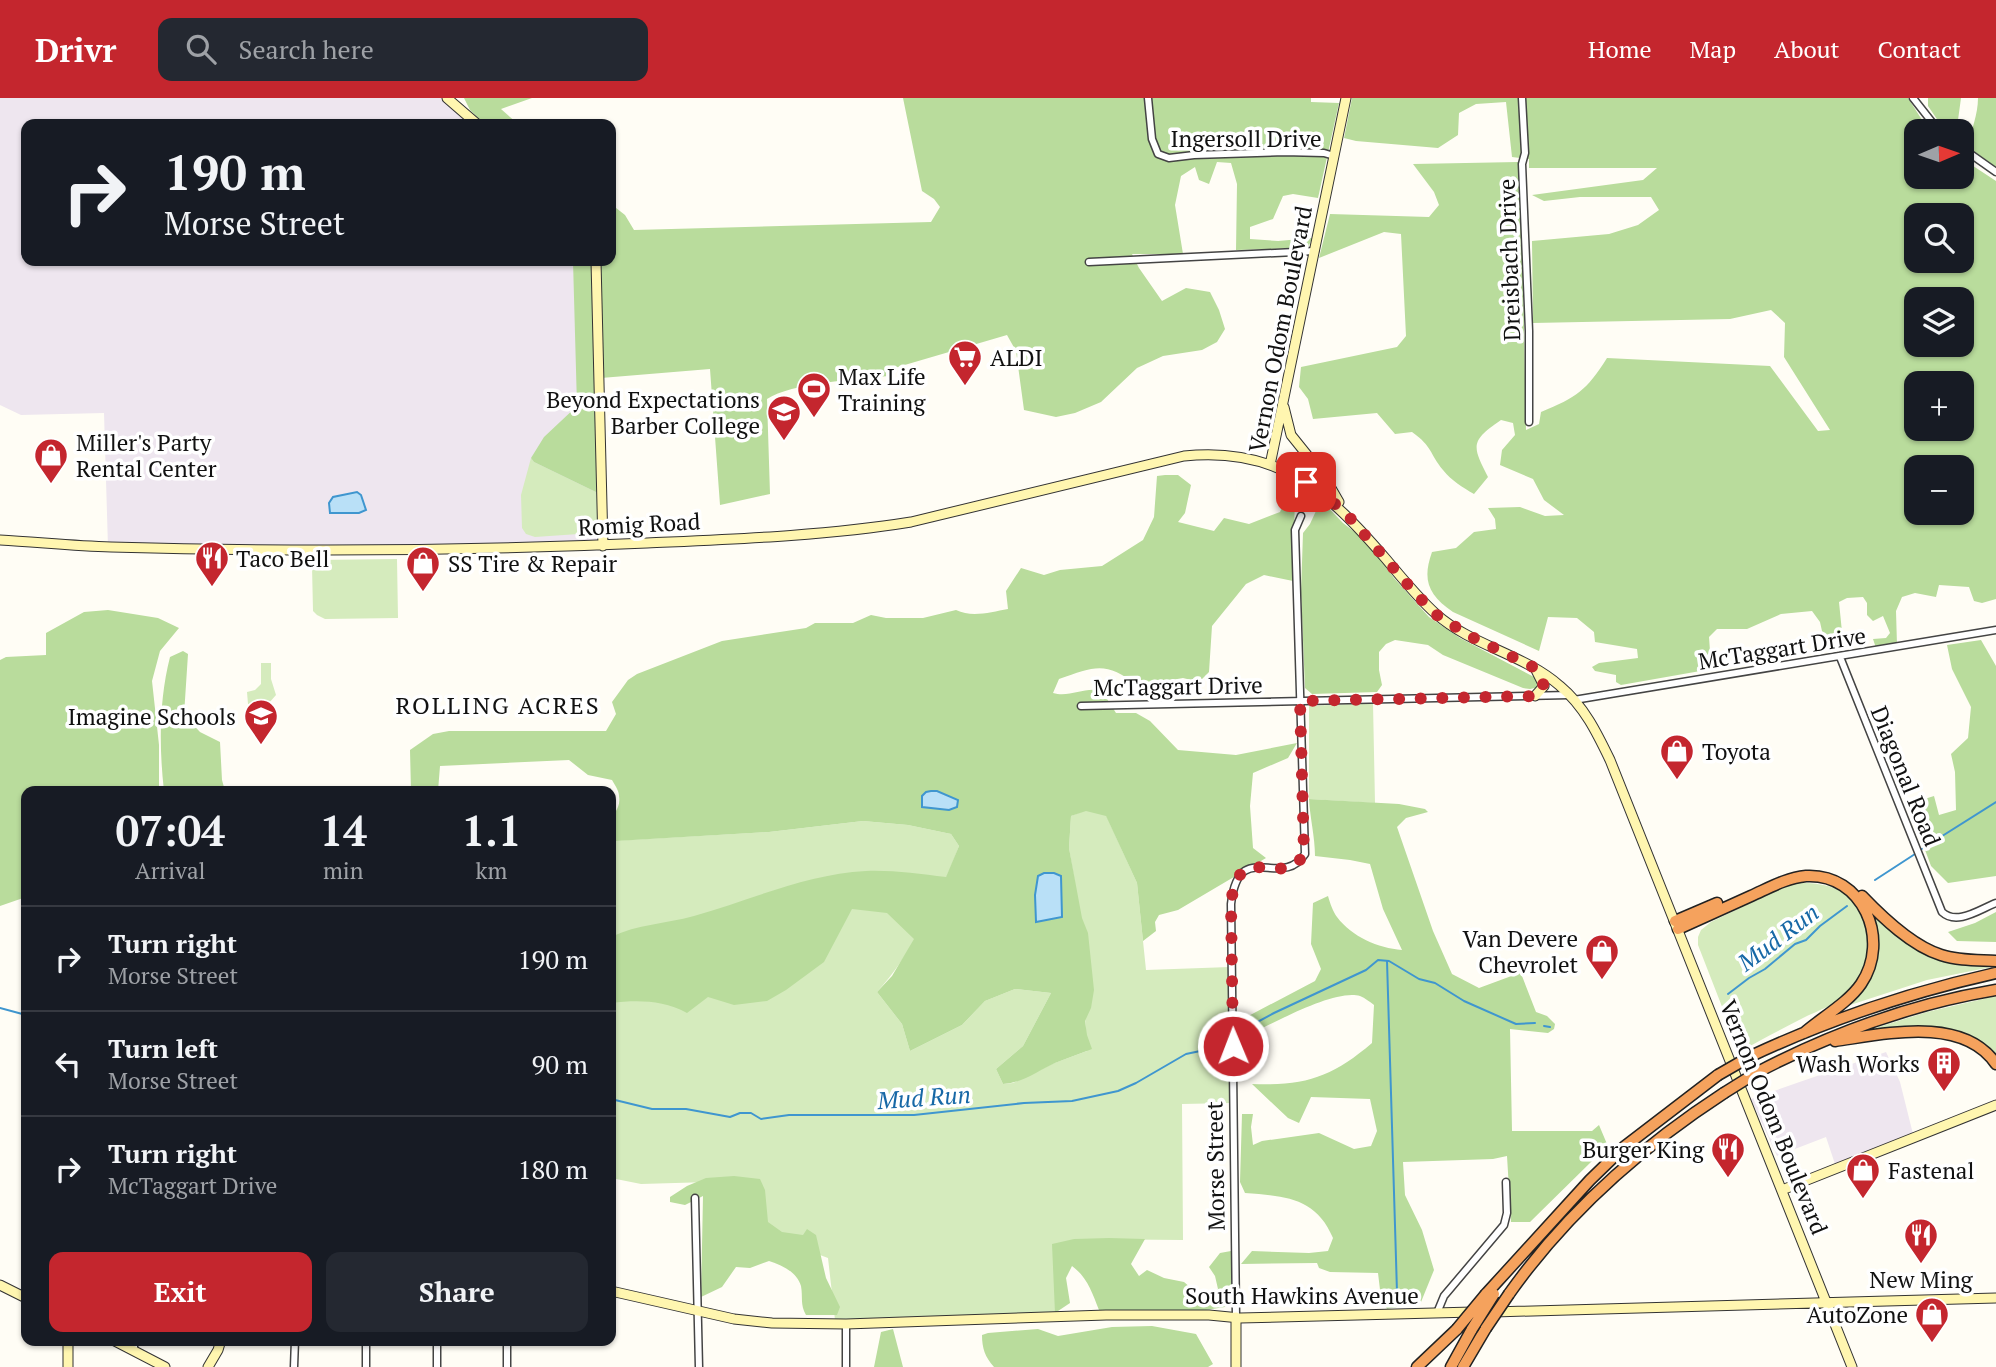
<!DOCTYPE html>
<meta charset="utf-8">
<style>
body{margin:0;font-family:"PT Serif",serif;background:#242831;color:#f1f3f6;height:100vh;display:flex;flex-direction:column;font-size:26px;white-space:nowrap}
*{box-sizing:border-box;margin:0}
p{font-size:23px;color:#9ea1a6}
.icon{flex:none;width:38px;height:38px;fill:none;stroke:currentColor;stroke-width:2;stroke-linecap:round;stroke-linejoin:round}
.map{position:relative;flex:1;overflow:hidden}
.sheet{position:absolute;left:21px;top:688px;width:595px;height:560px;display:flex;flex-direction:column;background:#171b24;border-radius:14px;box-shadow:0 2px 5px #0004}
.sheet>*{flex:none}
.guide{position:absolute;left:21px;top:21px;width:595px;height:147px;border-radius:14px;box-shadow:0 2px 5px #0004;background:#171b24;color:#f1f3f6;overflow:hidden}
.needle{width:46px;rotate:88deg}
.tools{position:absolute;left:1904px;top:21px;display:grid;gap:14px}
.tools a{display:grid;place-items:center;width:70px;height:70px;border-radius:14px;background:#171b24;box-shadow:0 2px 5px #0004;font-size:35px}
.pin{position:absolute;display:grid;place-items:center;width:60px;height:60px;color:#fff;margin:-30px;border-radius:14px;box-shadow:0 4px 10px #0006}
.me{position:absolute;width:77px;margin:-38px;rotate:359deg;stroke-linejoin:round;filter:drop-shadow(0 0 5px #0008)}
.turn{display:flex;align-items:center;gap:24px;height:147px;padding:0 28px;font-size:32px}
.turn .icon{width:91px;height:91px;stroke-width:2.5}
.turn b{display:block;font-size:49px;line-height:60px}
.eta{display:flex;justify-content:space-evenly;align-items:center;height:119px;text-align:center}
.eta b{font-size:42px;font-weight:700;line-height:49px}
.button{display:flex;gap:14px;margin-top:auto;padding:14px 28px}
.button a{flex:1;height:80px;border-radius:14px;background:#c4262e;color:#fff;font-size:28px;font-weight:700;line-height:80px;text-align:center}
.button a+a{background:#242831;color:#f1f3f6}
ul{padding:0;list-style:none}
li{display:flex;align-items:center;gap:21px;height:105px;padding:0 28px;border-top:2px solid #363941}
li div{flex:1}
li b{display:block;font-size:26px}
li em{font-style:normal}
header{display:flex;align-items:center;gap:42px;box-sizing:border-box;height:98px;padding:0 35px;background:#c4262e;color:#fff}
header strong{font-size:33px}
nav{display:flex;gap:38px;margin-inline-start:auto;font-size:24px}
.search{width:490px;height:63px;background:#242831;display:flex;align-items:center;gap:18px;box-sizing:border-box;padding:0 24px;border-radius:14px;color:#9ea1a6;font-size:26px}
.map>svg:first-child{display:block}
</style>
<header>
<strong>Drivr</strong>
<div class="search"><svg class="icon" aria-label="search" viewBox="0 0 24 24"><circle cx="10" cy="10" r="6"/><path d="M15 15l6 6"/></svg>Search here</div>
<nav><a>Home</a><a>Map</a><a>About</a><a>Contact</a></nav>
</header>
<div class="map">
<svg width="1996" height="1269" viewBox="0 0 1996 1269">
<rect width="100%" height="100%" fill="#fffdf5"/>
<!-- industrial -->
<path fill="#eee6ef" d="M0,0h447l30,26h-451v137h570l7,285 -495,1 -4,-134 -83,2 -21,-10z
M1886,954l14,30 13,52 -78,30 -9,-27 -49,19 -26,-57z"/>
<!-- green -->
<path fill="#d5ebbd" d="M531,360l3,4 64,31v33l-5,7 -58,4 -9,-3 -4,-6 -1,-33z
M397,461l1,59 -73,1 -8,-4 -4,-4 -1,-45 4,-6z
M261,565h10v16l5,16 -7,8 -21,1 -1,-12 8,-2 6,-6z
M1373,605l2,100 -66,-4v-93z
M1086,712l20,5 31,68 9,87 84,-3 1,136 -49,1 1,136 -109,-1 -19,74 -220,7 -7,-62 -67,-25 -18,-52 -102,3 -30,-6v-337l158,-9 94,-11 45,4 43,9 8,12c-17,46 -49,111 -82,146l25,32 8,27 52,-26 23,-24 30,-12 36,4 -28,53 -27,23 7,15 10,-1 39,-19 35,-13 -9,-149 -9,-54 2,-32z
M1797,785c26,-1 52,5 65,29 15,26 7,60 -13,80 -11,12 -32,19 -46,26 -23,12 -45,23 -67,36l-8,-32 -30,-77v-8l3,-7 10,-8 74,-36z
M1869,810l51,42 76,16 -69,14 -80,26 -1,-1c7,-9 16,-17 22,-26 14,-21 12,-50 1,-71z
M1996,898v58c-33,-33 -84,-22 -126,-21l-1,-3 58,-18z"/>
<!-- forest -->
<path fill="#b9dc9c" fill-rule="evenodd" d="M464,0h68l-31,11 17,15h-34l-14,-14z
M903,0h408v4l28,1 -21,95 -25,-4 -10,2 -10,23 -23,8v12l28,2 34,-3 -4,10 -72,2 1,-66 -6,-21 -14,-1 -8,22 -10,-4 -4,-13 -14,9 -6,29 8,49h-51l7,14 23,33 24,-13 24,4 9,18 6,19 -8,13 -15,8 -39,6 -26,12 -36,34 -26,11 -19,4 -32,-7 -8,-59 -9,-16 -116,34 -2,7c-31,3 -98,7 -122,23l3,95 -50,11 -10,-136 -109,9 -2,-117h12v-57l14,11 9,15 297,-8 9,-15 -6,-8 -12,-8z
M1352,0h556l16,25 -1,8h-7v46h46l2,-17 32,21v418l-14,4 -8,-2 -5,-14 -30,-2 -3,12 -21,-4 -13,4 -6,14 1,34 -21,3 -3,-9 13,-1 4,-5 -7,-17 -10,5 -6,-6v-12l-4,-6 -16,1 -8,4 3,30 -4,10 -14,-2 -4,-18 -8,-11 -31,3 -34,15h-30l-8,8 1,14 -4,19 -85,15 -5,-3v-7l-21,-4 -3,-4 7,-4 39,-5 -1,-9 -42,-7 -1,-10 -17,-14 -29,-1 -9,34 -86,-39c-25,-17 -31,-32 -21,-60l24,-4 18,-16 22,-3 -1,-10 -7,-11 32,-1 25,9 19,-1 -20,-15 -11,-21 -33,-14 2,-15 13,-15 -2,-12 -12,-3c-31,21 -29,26 -13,57l-14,17c-12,-7 -22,-13 -31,-24 -14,-17 -10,-23 -31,-38l-17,2 -18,-21 -64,6 -5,-20 -9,-12 2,-20 96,-20 9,-11 -5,-102 -17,-2 -65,26 11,-44 99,3 10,-12 -5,-13 -21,-28 105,-2 3,11 5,257 13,-6 2,-12c36,-15 45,-21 66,-54l163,8 48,65 12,-1 -46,-73 1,-34 -14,-13 -41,9 -197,4 -1,-82 77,-7 29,-9 21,-15 -8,-13h-71l-36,4 -12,-6 111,-15 14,-12h-128v-9l-17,-2 -6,-55 -30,2 -17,9 -1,22 -20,13 -82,-7 -12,-3zM1916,117h46v46h-46zM1916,201h46v46h-46zM1916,285h46v46h-46zM1916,369h46v46h-46z
M1928,0h33l-3,22 -8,5h-9l-13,-19z
M1978,0h18v69l-28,-20c3,-17 10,-32 10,-49z
M573,163h17l1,5 7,227 -64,-31 -3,-4 13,-21 33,-31z
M1165,377h13l13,10 -6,28 -7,9 36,9 10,-13 25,6 31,-12 9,-20 6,2 -2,87 -29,-6 -18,9 -34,42 -3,46 -10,10 -16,-4 -45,8c-32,-25 -42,-20 -79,-7l-6,14c17,5 32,-7 49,-2l14,22h20l14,8 28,29 58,5 61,-12 -9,15 -35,15 -3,33 3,42 13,10 -88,52 -19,5 -4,7 1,9 -13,10 -6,-58 -31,-67 -20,-5 -15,5 -2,32 13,70 6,15 6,57 -3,18 -6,13 2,14 5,14c-12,5 -25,9 -37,14 -18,8 -32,20 -52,21l-7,-15 27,-23 28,-53 -36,-4 -30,12 -23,24 -52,26 -8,-27 -25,-32 15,-16 22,-37 -27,-26 -35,-4 -28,53 -38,28 -19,11 -33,4 -26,-8 -21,16c-25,-13 -49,-13 -76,-10v-66c27,-13 54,-13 83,-21 57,-16 112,-42 172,-45 27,-1 53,3 80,6l13,-31 -8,-12 -43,-9 -45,-4 -94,11 -153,9c-12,-30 6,-26 3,-45 0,-5 -4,-11 -7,-16l-24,-5 -19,-15 -129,6 -2,25h-27l-1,-41 23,-16 16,-3h157l10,-17 -4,-12 16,-22 9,-6 85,-33 84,-13 9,-5h38l18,-8 15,3h37l33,-8c16,8 35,2 52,-1l-2,-18 15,-23 23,7 16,-5 42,-4 41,-26 11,-23 3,-41z
M1321,402l22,23 26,20 25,35 35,39 31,21 74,39 6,10 -10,2 -7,-1 -80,-33 -15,-10 -33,-5 -9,4 -7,8v18l3,15 -5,7 -65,2 -7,-6 -4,-96 2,-59 7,-9z
M108,512l50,8 21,10 -19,23 -8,30 7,64v46h-133v106l-26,9v-246l6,-3 40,-2v-22l38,-21z
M1981,542l15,26v210l-48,7 -17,-17 -16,-43v-21l19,-6 5,19 17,-5 -1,-38 -4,-18 17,-16 3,-31 -19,-38 -5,-24z
M183,553l5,3 -4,61 16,17 20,10 2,38 3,11h-61c-5,-44 -5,-91 6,-134z
M1309,701l90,5 26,5 3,3 -22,6 -9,9 36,104 19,43 27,14 46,-17 1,3 -4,2 14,36 11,4 8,8 -1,5 -6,4 -38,-4 2,102h80l7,-6 8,19 -16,18 -61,60h-19l-4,-66 -14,3 -90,3 2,33 17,35 12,40 -13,32 -34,7 -6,-11 -3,-25 -48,-1 -11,-4 -2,-5 -76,1 11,-13 57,2 19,-2 5,-13c-17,-41 -49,-42 -88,-45l-5,-11 2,-68h11l-2,13 2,18 9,-4 57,-8 35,16 17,-3 6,-15 -7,-32 -59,-2 -12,26 -11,-5 -36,-34c54,2 80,-7 120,-41l2,-38c-4,-3 -9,-7 -14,-9 -26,-8 -94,31 -119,43l-4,-17 78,-41 6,-12 -10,-25 2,-41 15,-7c2,7 5,16 9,21 15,20 41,31 65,33l-19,-41 -13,-45 -20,-4 -35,-4c0,-19 -5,-38 -6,-57z
M1996,814v30l-39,-1 -9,-9 27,-9z
M734,1078l26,3 5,11 3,32 14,10 21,3 4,-6 9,6 10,43 14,29 -3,8h-31c-6,-10 -3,-18 -5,-29 -4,-14 -19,-21 -32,-25l-19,7 -14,-1 -14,20 -21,10 2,-101 -18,9 -15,-3v-5l17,-11 19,-8z
M1109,1140l36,1 -14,25 8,12 8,-6 17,8 20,4 7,6 18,7 9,-6 -3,-13 -6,-9 11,-14 11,-2v55l-25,4h-107c-7,-18 -12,-33 -27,-44l-6,12 4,25 -15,10 -3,-69 22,-5z
M1152,1228l44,8 17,30 -5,3h-214c-9,-10 -12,-19 -12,-32l6,-2 50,-4 20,7 54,-9z
M893,1231l10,38h-29l7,-35z"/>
<!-- water -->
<path fill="#b9e0f7" stroke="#3f96cf" stroke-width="2" d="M357,394l4,3 5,15 -7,3h-29l-1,-10 4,-6z
M931,693h6l21,9 -1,7 -8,3 -27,-3v-11l4,-4z
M1044,775h10l7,3 1,41 -26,5 -1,-27 3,-19z"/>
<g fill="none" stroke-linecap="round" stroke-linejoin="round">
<!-- stream -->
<path stroke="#3f96cf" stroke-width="2" d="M1920,752l76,-48
M1875,782l40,-26
M1387,863l10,331
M1728,896l21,-16 16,-9 30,-25 11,-4 14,-14 27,-20
M0,910l26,7
M1544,928l6,1
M1239,934l35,-19 92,-43 12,-10 11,1 30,18 16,4 29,18 52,23 19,-1
M611,1001l41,10h34l44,8 10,-4h11l10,6 28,-4h125l110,-12 48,-2 46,-10 18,-8 50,-29 19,-4 14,-10 10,-3"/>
<!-- street casing -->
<g stroke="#444" stroke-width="9">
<path id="street" d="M1148,0l4,41 6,15 11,4 25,-3 90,-3 40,1 10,3
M1522,0l3,55 -3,11 7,167v91
M1913,0l26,33
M1962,50l34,24
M1089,164l226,-11
M1840,559l102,255c15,14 38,-3 54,-9
M1574,602l422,-70
M1081,608l488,-11
M695,1100l4,169
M1437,1215l7,-17 60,-71 3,-12 -1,-31
M1236,1219l-5,-413c8,-68 50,-13 74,-50l-10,-324 6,-14
M846,1226v43
M134,1242v11
M366,1242v27
M437,1242v27
M507,1242v27
M294,1269l1,-27"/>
</g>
<!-- secondary casing -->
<g stroke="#333" stroke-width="11">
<path id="secondary" d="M447,0l30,26
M596,163l7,285
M1284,309l7,28 33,41 15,26
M1270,367l76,-367
M0,442c37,2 74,6 111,7 179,5 358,4 536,-4 88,-4 177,-7 264,-21l273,-66c96,-10 144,36 202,103 16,19 32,39 50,55 36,32 88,40 124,72 24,20 37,47 50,74l242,607
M1535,598l9,-10 -8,-16
M1782,1092l214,-85
M0,1187l26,13
M611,1193l123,28 38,4 74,1 260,-9h103l31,3 233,-6
M1494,1214l502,-14
M1236,1219v50
M68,1242v27
M113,1242l52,27
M208,1269l10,-17 3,-10"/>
</g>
<!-- highway casing -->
<g stroke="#222" stroke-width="13">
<path id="highway" d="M1862,798c21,22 50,50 79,59 18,6 37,5 55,6
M1675,823l42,-18
M1678,831c24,-11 49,-22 73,-33 18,-8 35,-18 55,-20 57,-3 85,64 55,108 -13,19 -40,34 -57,49
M1835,943c49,-7 128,-26 161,23
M1751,958c79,-37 160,-64 245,-83
M1756,975c76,-40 156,-69 240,-83
M1486,1196l104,-114 34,-33 94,-72
M1509,1196c58,-82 132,-147 215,-201
M1417,1269l40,-38
M1451,1269l21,-38
M1463,1269l23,-39"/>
</g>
<!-- street -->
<use href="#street" stroke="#fff" stroke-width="6"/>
<!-- secondary -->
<use href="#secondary" stroke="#fff6b0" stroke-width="9"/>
<!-- highway -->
<use href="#highway" stroke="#f5a25d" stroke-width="10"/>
<!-- highway-bridge casing -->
<g stroke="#222" stroke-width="13" stroke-linecap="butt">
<path id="highway-bridge" d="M1718,977l33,-19
M1724,995l32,-20
M1486,1230l23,-34
M1457,1231l29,-35
M1472,1231l22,-35"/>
</g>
<!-- highway-bridge -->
<use href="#highway-bridge" stroke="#f5a25d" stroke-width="10"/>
</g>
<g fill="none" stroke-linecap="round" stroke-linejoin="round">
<!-- route -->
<path stroke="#c4262e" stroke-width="12" stroke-dasharray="0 21.6" d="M1233,948l-2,-142c7,-69 51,-12 73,-50l-4,-153 235,-5 9,-10 -9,-18 -67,-33 -31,-20 -21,-21 -72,-83 -38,-29"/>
</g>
<!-- icons -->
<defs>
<g id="supermarket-pin" transform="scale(1.75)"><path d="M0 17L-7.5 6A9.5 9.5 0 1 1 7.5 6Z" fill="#c4262e" stroke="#fff"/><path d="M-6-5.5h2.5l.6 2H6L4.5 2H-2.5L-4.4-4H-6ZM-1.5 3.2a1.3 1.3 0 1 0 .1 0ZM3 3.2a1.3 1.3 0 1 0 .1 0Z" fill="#fff"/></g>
<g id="stadium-pin" transform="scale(1.75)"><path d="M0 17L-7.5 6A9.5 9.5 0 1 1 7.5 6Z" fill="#c4262e" stroke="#fff"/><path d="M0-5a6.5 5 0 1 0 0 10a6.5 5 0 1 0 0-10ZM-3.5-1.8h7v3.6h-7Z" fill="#fff"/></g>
<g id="school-pin" transform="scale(1.75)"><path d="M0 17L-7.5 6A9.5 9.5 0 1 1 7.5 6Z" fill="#c4262e" stroke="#fff"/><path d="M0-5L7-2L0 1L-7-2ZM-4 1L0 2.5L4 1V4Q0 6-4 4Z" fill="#fff"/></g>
<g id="shop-pin" transform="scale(1.75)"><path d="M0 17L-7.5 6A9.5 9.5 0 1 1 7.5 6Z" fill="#c4262e" stroke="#fff"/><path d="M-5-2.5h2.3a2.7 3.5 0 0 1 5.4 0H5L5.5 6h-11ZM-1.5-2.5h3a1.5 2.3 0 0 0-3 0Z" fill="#fff"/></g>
<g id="restaurant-pin" transform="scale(1.75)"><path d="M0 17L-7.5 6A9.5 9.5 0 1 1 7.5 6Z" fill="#c4262e" stroke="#fff"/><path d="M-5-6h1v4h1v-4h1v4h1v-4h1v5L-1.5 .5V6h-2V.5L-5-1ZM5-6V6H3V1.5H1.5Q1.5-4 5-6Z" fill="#fff"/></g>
<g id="building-pin" transform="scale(1.75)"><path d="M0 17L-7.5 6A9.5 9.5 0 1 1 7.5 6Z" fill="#c4262e" stroke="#fff"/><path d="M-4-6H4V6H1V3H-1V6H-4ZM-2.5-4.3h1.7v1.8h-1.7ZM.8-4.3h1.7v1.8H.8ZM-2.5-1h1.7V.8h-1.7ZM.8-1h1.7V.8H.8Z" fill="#fff"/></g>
</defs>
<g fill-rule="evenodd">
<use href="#supermarket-pin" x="965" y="259"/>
<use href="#stadium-pin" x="814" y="291"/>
<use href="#school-pin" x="784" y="314"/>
<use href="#shop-pin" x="51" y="357"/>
<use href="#restaurant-pin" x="212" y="460"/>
<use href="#shop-pin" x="423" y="465"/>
<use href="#school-pin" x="261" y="618"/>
<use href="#shop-pin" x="1677" y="653"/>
<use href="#shop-pin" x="1602" y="853"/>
<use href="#building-pin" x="1944" y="965"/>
<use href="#restaurant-pin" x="1728" y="1051"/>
<use href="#shop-pin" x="1863" y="1072"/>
<use href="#restaurant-pin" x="1921" y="1137"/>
<use href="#shop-pin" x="1932" y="1216"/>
</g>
<g text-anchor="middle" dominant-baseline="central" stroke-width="7" stroke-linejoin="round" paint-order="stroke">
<!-- street labels -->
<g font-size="23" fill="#111" stroke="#fff">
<text x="1246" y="40">Ingersoll Drive</text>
<text transform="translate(1509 162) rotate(-92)">Dreisbach Drive</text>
<text transform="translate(1280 231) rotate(-79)">Vernon Odom Boulevard</text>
<text transform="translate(639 426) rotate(-3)">Romig Road</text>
<text transform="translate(1782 550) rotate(-9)">McTaggart Drive</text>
<text transform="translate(1178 588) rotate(-1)">McTaggart Drive</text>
<text transform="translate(1906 678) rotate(68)">Diagonal Road</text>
<text transform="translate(1774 1019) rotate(68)">Vernon Odom Boulevard</text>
<text transform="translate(1215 1068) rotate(-91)">Morse Street</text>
<text x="1302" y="1197">South Hawkins Avenue</text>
</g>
<!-- poi labels -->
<g font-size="23" fill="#111" stroke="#fff" text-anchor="start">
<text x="990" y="259">ALDI</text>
<text x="838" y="278">Max Life<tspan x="838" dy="26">Training</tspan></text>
<text x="760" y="301" text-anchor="end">Beyond Expectations<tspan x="760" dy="26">Barber College</tspan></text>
<text x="76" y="344">Miller's Party<tspan x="76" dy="26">Rental Center</tspan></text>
<text x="236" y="460">Taco Bell</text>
<text x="448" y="465">SS Tire &amp; Repair</text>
<text x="236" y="618" text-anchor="end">Imagine Schools</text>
<text x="1702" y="653">Toyota</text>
<text x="1578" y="840" text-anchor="end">Van Devere<tspan x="1578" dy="26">Chevrolet</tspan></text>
<text x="1920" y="965" text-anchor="end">Wash Works</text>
<text x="1704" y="1051" text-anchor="end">Burger King</text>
<text x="1888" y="1072">Fastenal</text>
<text x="1921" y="1181" text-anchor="middle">New Ming</text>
<text x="1908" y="1216" text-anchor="end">AutoZone</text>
</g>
<!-- neighbourhood labels -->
<g font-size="24" letter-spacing="2" fill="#111" stroke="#fff">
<text x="498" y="607">ROLLING ACRES</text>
</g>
<!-- water labels -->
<g font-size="24" font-style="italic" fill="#1768a6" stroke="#fff">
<text transform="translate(1778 839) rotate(-37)">Mud Run</text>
<text transform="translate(924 999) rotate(-4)">Mud Run</text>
</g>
</g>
</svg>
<div class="tools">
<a><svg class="needle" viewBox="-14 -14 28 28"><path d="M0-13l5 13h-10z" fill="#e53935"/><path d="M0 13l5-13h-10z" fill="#9ea1a6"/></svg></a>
<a><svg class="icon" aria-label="search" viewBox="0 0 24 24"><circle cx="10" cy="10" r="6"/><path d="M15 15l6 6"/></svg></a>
<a><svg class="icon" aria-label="layers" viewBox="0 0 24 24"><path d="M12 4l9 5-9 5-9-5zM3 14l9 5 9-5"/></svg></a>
<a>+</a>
<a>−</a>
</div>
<div class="pin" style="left:1306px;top:384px;background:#d93025"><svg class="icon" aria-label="arrive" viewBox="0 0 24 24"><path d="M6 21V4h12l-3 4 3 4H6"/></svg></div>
<svg class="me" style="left:1233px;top:948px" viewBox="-20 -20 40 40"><circle r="17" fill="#c4262e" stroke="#fff" stroke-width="3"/><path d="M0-11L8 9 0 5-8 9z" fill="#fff"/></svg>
<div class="guide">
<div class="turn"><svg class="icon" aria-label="right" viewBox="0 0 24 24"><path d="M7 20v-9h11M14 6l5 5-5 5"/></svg><div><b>190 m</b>Morse Street</div></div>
</div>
<section class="sheet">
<div class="eta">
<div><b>07:04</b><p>Arrival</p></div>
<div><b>14</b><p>min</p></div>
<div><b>1.1</b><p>km</p></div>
</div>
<ul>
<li><svg class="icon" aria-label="right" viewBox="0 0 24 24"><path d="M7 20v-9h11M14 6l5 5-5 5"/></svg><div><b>Turn right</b><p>Morse Street</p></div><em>190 m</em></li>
<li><svg class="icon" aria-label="left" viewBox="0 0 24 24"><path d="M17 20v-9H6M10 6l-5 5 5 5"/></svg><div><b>Turn left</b><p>Morse Street</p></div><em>90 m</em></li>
<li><svg class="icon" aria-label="right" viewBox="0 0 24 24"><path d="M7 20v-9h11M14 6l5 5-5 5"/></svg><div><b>Turn right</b><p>McTaggart Drive</p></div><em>180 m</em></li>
</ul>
<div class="button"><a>Exit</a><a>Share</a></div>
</section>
</div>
